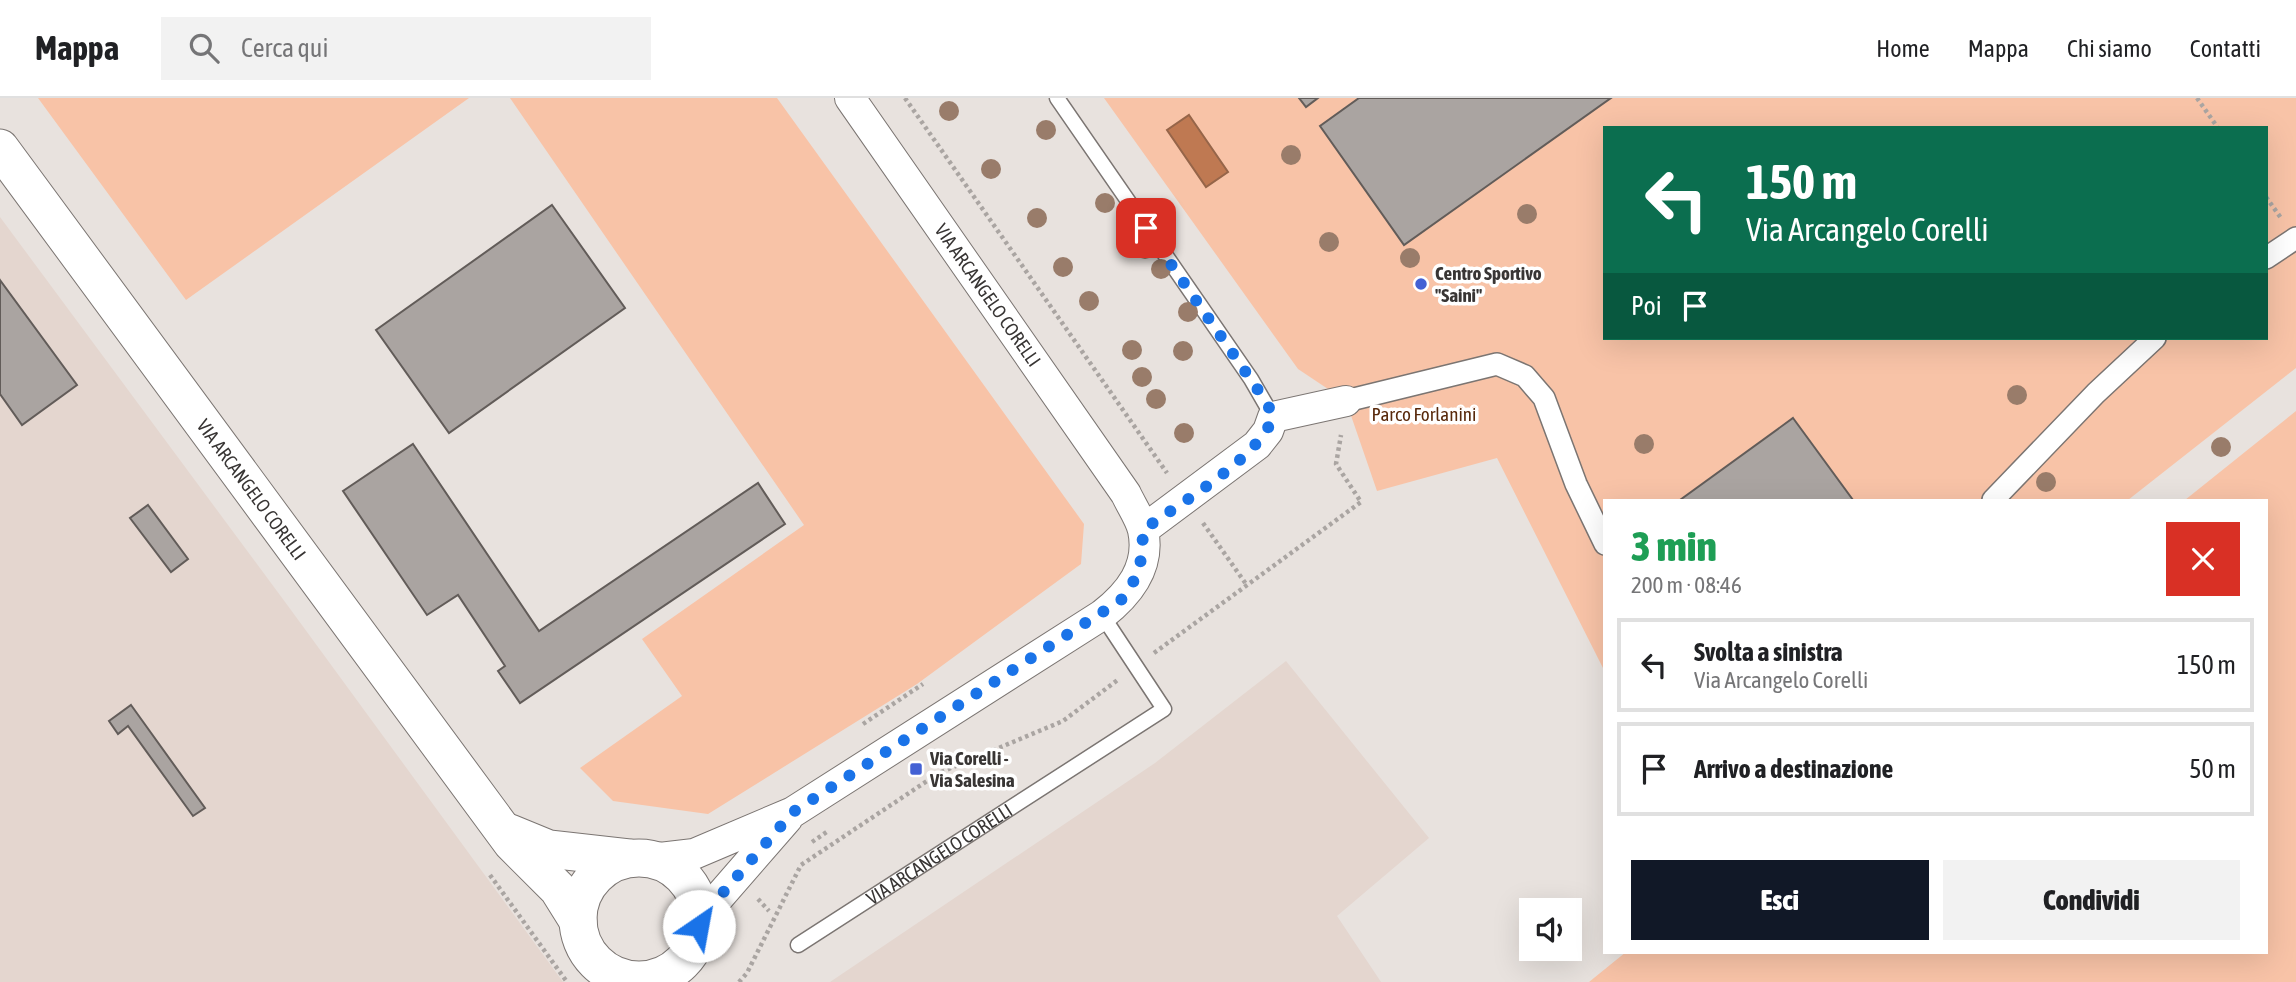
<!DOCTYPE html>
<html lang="it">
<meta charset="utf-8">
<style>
body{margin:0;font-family:"Asap Condensed",sans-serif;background:#f2f2f2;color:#202124;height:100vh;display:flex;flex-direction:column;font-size:26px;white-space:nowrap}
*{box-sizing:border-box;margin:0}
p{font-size:23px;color:#757577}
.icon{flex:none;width:38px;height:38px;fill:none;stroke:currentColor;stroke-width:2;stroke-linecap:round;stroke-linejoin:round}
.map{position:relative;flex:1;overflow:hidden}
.sheet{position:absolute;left:1603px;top:401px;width:665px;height:455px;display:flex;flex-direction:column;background:#fff;border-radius:0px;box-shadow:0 7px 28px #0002}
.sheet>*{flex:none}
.banner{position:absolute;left:1603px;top:28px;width:665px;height:214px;border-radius:0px;box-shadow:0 7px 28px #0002;background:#0b6e4f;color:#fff;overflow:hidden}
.buttons{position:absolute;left:1519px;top:800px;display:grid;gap:14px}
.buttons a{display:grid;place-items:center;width:63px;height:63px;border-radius:0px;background:#fff;box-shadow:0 7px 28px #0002;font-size:35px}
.pin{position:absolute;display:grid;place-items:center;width:60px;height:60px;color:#fff;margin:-30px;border-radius:14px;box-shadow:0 4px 10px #0006}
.me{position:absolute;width:77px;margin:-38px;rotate:33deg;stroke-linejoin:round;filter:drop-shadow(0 0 5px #0008)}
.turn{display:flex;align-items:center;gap:24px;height:147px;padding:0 28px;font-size:32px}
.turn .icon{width:91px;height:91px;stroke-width:2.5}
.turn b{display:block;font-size:49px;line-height:60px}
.then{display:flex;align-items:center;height:66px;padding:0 28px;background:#0003;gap:14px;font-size:26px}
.round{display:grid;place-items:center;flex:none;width:74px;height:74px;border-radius:0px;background:#f2f2f2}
.head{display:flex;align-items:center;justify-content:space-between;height:119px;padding:0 28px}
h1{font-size:42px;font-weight:800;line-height:52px;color:#1e9e55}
.action{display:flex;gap:14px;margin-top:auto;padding:14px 28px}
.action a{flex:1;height:80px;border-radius:0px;background:#111827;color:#fff;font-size:28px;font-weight:800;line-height:80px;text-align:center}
.action a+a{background:#f2f2f2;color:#202124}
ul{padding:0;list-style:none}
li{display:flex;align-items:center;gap:21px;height:94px;margin:0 14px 10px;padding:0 14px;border:4px solid #e0e0e0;border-radius:0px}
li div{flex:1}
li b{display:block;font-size:26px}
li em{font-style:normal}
header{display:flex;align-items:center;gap:42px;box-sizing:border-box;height:98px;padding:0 35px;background:#fff;border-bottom:2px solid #e0e0e0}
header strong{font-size:33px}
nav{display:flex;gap:38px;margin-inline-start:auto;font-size:24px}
.search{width:490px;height:63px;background:#f2f2f2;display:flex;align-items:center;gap:18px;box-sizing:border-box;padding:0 24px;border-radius:0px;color:#757577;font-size:26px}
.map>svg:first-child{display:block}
</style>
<header>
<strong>Mappa</strong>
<div class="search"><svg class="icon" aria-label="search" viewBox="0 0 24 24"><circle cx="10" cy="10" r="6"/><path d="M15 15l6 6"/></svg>Cerca qui</div>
<nav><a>Home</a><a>Mappa</a><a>Chi siamo</a><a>Contatti</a></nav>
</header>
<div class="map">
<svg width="2296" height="884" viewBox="0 0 2296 884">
<rect width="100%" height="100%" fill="#e8e2de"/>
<!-- built -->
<path fill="#e4d6cf" d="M0,119l288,389 275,376h-563z
M1286,563l143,177 -92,78 44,66h-551l325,-219z"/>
<!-- green -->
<path fill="#f8c3a7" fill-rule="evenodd" d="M38,0h431l-283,202z
M510,0h267l307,426 -3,40 -164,120 -209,130 -95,-13 -33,-33 102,-72 -40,-57 162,-114z
M1104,0h1192v270l-168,132h-523v172l-108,-214 -120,33 -31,-90 -48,-32zM1605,30h661v210h-661z
M2296,313v571h-707l37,-30h640v-452h-81z"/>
<!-- water -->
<path fill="#bf7952" stroke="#966549" stroke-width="2" d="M1189,17l39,57 -22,15 -39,-57z"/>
<!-- building -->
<path fill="#aaa4a1" stroke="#625c59" stroke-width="2" d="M1299,0h19l-12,9z
M1359,0h252l-207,147 -84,-119z
M552,107l73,103 -176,125 -73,-103z
M0,182l77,105 -55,40 -22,-31z
M1793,320l60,82h-173z
M413,346l126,187 219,-148 27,41 -265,179 -22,-32 7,-5 -47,-71 -31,20 -84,-124z
M148,407l40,54 -17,13 -41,-54z
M131,607l74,103 -12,8 -65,-90 -10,8 -9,-13z"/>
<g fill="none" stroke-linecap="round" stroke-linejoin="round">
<!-- service casing -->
<g stroke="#7b7572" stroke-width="17">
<g id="service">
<path d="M1057,0l194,281 22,38"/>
<path id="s1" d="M798,847l366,-236 -62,-94"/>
</g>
</g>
<!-- pedestrian casing -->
<g stroke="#7b7572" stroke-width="24">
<path id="pedestrian" d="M2266,160l30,-20
M1346,303l151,-37 28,12 19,22 32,86 29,60
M1993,402l103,-107 59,-55"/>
</g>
<!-- minor casing -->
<g stroke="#7b7572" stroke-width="32">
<path id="minor" d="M1143,432l114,-85 11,-14 5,-14 73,-16
M651,761l43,-5 99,-42 309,-197c27,-21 49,-48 41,-85 -3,-12 -12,-25 -17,-36l-276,-396
M700,821l87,-100"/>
</g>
<!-- tertiary casing -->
<g stroke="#7b7572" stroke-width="39">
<g id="tertiary">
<path id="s2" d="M0,50l512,695 46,46 20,32"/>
<path d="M510,735l39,16 80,9"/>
<circle cx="639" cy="821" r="61"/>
</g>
</g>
<!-- path -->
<path stroke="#aaa5a2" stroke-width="4.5" stroke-dasharray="3.5 3.5" stroke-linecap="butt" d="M905,0l262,375
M2197,0l21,30
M2266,99l15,21
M1203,425l43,61
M1154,555l207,-151 -25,-38 5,-29
M863,626l60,-40
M812,744l16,-11
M490,777l77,107
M758,801l11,12
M739,884l8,-9 54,-108 138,-92 124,-52 56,-42"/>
<!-- service -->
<use href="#service" stroke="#fff" stroke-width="14"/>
<!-- pedestrian -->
<use href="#pedestrian" stroke="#fff" stroke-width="21"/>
<!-- minor -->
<use href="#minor" stroke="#fff" stroke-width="30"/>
<!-- tertiary -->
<use href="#tertiary" stroke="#fff" stroke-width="37"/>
</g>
<!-- trees -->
<g fill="#997c6a">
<circle cx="949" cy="13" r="10"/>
<circle cx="1046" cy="32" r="10"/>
<circle cx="1291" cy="57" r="10"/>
<circle cx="991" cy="71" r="10"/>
<circle cx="1105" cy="105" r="10"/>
<circle cx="1527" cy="116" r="10"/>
<circle cx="1037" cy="120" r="10"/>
<circle cx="1126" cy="125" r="10"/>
<circle cx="1329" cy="144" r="10"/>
<circle cx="1145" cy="151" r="10"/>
<circle cx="1410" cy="160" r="10"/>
<circle cx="1063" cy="169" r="10"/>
<circle cx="1161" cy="171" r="10"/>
<circle cx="1089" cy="203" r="10"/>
<circle cx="1188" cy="214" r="10"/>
<circle cx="1132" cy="252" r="10"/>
<circle cx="1183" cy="253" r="10"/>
<circle cx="1142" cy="279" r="10"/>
<circle cx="2017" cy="297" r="10"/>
<circle cx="1156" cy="301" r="10"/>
<circle cx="1184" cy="335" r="10"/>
<circle cx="1644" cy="346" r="10"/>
<circle cx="2221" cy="349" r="10"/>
<circle cx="2046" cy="384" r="10"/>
</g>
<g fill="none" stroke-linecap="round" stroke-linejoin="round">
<!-- route -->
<path stroke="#1a73e8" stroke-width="12" stroke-dasharray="0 21.6" d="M699,828l1,-7 93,-107 328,-212c20,-26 21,-38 22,-70 37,-27 115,-71 130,-113l-6,-14 -121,-175"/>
</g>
<!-- markers -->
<g fill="#4361d4" stroke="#fff" stroke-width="2.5">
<circle cx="1421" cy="186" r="7"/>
<rect x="909" y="664" width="14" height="14" rx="3.5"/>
</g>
<g text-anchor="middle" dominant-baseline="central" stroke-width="7" stroke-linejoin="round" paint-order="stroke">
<!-- poi labels -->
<g font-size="19" font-weight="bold" fill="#383534" stroke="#fff" text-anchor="start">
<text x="1435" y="175">Centro Sportivo<tspan x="1435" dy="22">"Saini"</tspan></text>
<text x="930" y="660">Via Corelli -<tspan x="930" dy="22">Via Salesina</tspan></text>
</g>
<!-- street labels -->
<g font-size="19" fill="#383534" stroke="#fff">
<text transform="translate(988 197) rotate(55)">VIA ARCANGELO CORELLI</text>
<text stroke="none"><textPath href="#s2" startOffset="424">VIA ARCANGELO CORELLI</textPath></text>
<text stroke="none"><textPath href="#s1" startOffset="168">VIA ARCANGELO CORELLI</textPath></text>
</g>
<!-- park labels -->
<g font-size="19" fill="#58290b" stroke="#fff">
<text x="1424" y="316">Parco Forlanini</text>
</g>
</g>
</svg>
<div class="buttons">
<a><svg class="icon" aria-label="sound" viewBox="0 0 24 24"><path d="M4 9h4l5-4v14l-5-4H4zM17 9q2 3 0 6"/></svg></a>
</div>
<div class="pin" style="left:1146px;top:130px;background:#d93025"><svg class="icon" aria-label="arrive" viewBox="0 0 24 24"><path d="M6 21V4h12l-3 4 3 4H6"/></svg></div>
<svg class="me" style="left:699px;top:828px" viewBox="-20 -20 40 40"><circle r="19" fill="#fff"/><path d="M0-13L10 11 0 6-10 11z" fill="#1a73e8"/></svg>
<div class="banner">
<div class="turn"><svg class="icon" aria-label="left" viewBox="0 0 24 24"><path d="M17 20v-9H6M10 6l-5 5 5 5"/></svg><div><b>150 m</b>Via Arcangelo Corelli</div></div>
<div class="then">Poi<svg class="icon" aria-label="arrive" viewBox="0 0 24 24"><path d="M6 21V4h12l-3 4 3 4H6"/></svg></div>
</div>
<section class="sheet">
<div class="head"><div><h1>3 min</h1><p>200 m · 08:46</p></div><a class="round" style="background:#d93025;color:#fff"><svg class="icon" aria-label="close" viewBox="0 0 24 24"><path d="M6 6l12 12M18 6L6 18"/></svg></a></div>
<ul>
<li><svg class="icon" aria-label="left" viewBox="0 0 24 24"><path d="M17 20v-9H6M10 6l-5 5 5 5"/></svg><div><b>Svolta a sinistra</b><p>Via Arcangelo Corelli</p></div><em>150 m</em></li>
<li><svg class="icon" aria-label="arrive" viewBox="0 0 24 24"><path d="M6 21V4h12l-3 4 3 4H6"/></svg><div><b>Arrivo a destinazione</b></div><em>50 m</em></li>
</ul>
<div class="action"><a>Esci</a><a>Condividi</a></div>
</section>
</div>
